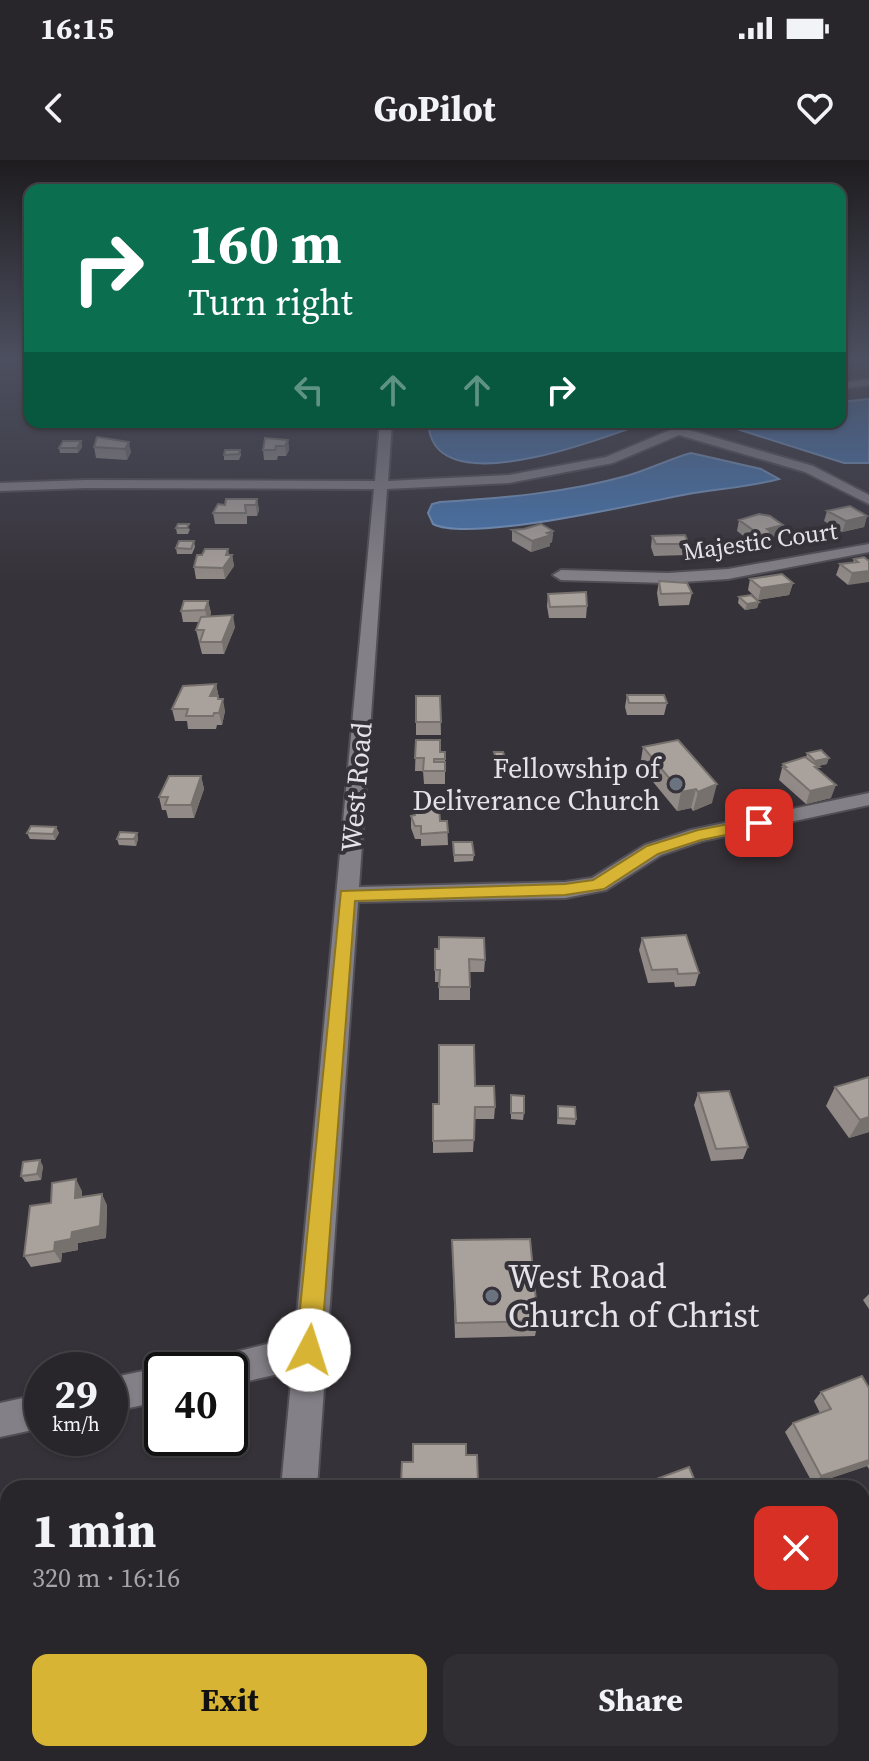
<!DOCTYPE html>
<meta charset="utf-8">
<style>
body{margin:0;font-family:"Source Serif 4",serif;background:#302e33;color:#f1f3f6;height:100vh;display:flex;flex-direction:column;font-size:30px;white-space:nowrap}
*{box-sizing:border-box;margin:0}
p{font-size:26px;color:#a5a5a9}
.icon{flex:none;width:44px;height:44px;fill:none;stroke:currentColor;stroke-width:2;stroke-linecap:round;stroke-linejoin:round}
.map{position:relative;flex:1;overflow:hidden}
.details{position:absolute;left:0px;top:1320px;width:870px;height:282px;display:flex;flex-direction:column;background:#28262b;border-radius:24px 24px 0 0;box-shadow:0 2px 6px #0004,0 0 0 2px #444347}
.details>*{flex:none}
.hud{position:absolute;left:24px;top:24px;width:822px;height:244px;border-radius:16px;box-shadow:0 2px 6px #0004,0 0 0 2px #444347;background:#0b6e4f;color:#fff;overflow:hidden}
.speed{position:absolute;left:24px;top:1192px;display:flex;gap:16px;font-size:40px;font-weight:700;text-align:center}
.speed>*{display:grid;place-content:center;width:104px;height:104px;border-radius:50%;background:#28262b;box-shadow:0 2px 6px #0004,0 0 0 2px #444347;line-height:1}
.speed small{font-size:20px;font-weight:400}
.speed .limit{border:4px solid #111;border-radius:12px;background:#fff;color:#111}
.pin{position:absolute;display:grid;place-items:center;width:68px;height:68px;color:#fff;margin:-34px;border-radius:16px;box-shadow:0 4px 12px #0006}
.me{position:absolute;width:88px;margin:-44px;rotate:5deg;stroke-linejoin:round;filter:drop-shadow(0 0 6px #0008)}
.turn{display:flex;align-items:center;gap:28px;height:168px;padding:0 32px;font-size:36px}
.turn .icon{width:104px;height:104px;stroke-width:2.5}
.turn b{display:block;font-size:56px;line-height:68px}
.lanes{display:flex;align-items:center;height:76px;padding:0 32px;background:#0003;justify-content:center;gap:40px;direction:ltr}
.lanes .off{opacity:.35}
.round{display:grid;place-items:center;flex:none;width:84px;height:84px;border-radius:16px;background:#302e33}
.headline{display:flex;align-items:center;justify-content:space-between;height:136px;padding:0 32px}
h1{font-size:48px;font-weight:700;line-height:60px}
.action{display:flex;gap:16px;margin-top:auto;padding:16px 32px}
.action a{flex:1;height:92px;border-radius:16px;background:#d7b434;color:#111;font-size:32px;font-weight:700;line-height:92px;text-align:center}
.action a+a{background:#302e33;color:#f1f3f6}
.status{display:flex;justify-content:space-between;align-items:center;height:56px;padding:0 40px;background:#28262b;direction:ltr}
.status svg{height:22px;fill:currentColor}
header{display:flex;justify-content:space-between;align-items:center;height:104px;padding:0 32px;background:#28262b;font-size:36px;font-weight:700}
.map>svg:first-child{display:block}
</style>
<div class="status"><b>16:15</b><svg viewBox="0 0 49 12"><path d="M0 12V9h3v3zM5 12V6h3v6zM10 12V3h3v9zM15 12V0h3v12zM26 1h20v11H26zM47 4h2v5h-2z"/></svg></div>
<header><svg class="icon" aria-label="back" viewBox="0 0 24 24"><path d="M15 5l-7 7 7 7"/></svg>GoPilot<svg class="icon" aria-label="heart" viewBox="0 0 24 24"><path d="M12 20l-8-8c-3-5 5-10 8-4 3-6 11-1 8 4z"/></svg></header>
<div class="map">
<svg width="869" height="1601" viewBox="0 0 869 1601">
<rect width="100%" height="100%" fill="#363239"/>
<!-- water -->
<path fill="#4877b1" stroke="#7797c1" stroke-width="2" d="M869,239v64h-25l-107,-34 14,-7h89v-20z
M429,262h218c-43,16 -180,69 -212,23 -5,-8 -7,-15 -6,-23z
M691,293l70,16 18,10c-30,8 -61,10 -91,15 -48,9 -218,49 -255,30l-5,-11 4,-9 8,-2c63,-4 125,-9 186,-26 22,-6 43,-17 65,-23z"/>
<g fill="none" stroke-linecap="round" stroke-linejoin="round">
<!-- minor casing -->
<g stroke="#514e54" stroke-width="4">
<path id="minor" d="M869,219v6l-29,4v-6z
M380,262h12l-4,59 121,-6 97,-18 83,-35h16l-16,8 124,36 56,29v9l-64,-32 -126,-37 -66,28 -104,20 -122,6 -28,398 206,-5 27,-4 53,-33 46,-15 178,-37v12l-167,36 -41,14 -55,35 -41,8 -207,4 -41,586h-36l11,-117 -62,14v-15h-24l5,-12 84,-21 79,-848 -288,-1 -86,3v-8l86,-3 289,1z
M869,384v8l-141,27 -60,4 -107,-3 -8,-5 8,-5 107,3 60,-4z
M162,1207l7,3h-7v31l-52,11v-34z
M42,1234v34l-42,9v-34z
M255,1594h42l-1,7h-42z"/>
</g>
<!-- minor -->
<use href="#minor" fill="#848087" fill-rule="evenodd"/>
</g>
<!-- wall -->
<path fill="#918a86" d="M97,277l34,15 -4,8 -31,-2 -2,-11z
M288,280l1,10 -3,6h-8l-1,4h-13l-1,-10z
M81,281l1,6 -4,6h-18l-1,-5z
M240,290l1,5 -2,5h-15v-5z
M257,339l2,11 -2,6h-10v8h-32l-2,-11 12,-8z
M827,351l40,5 -3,11 -22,5 -18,-11z
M739,360l44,5 -3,11 -9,2 -1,6 -13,2 -20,-15z
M178,364l12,5 -2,5h-11l-1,-6z
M524,369l29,2 -1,11 -2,1v3l-19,6 -19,-11v-11z
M652,376l37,8 -2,11 -33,1 -3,-9z
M194,381l1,6 -3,7h-15l-1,-6z
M229,395h3l2,11 -9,13h-29l-2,-12z
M864,397l-16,28 -12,-10 4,-11 13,-2 1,-3z
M750,419l43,4 -4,12 -31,5 -10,-10z
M659,421l33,12 -3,12 -30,1 -2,-13z
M548,434l39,12 -1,12h-37l-2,-12z
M739,437l20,5 -2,6 -12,2 -7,-7z
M208,441l3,12 -1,3 25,11 -11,27h-22l-6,-24 3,-8h-16l-2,-11z
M216,524l3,15 6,12 -3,14h-5l-1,4h-28l-1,-8h-12l-3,-12z
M627,535l40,8 -3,12h-37l-2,-8z
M416,536h24l1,39h-25z
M416,580l24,12 5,7v25h-21l-1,-13h-8z
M643,587l69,56 -19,8 -2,-3 -14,3 -37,-45z
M494,592l11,6v7h-9l-2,-6z
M807,593l20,11 -9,2v3l13,29 -25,6 -27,-24 4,-16 23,-6z
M201,616l3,13 -10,29h-26l-2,-8h-4l-3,-13z
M411,656l29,5h7l1,24 -27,1v-7h-6l-4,-11z
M56,667l3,6 -4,7 -25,-1 -3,-6z
M137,673l1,6 -2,7 -17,-1 -2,-6z
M453,682l21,13 -1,6 -19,1z
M642,778l57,35 -4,13 -20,1 -1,-5 -26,1 -9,-33z
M435,789l50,11 -1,12h-14v28h-31v-18h-4z
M835,927l34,45 -20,6 -23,-32z
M698,933l50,54 -5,12 -32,2 -17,-56z
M511,935l13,18 -1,7 -12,-1z
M433,944l62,3 -1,12h-19l-2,33 -40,1z
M558,946l18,13 -1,6 -18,-1z
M43,1006l-2,14 -16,2 -4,-6z
M82,1031v6l25,8 -1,33 -28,5v7l-16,3 -1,9 -30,5 -7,-11 27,-53z
M452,1080l86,81 -3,15 -80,2z
M869,1134v15l-6,-9z
M869,1228v81l-2,-3 -54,18 -28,-52 8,-9 27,-10 -6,-12 7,-9z
M466,1295l12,27 -1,6h-75l-1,-4 12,-22z
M869,1507v94h-10l-3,-7h6v-85z"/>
<!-- shaded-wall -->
<path fill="#76716d" d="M288,280l1,10 -3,6 -1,-10z
M81,281l1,6 -4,6 -1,-5z
M129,282l2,10 -4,8 -2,-11z
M257,339l2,11 -2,6 -1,-11z
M867,356l-3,11 -22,5 4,-11z
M783,365l-3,11 -9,2 -1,6 -13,2 3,-11 7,-6z
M553,371l-1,11 -2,1v3l-19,6 1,-11z
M228,389l2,9 2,-3 2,11 -9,13 -2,-11z
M869,411v11l-21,3 4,-12z
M793,423l-4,12 -31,5 3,-12z
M208,441l3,12 -3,9 -3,-12z
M759,442l-2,6 -12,2 2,-6z
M233,455l2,12 -11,27 -2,-12z
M216,524l5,24 2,-9 2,12 -3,14 -3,-12 -9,-17z
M829,598l-2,6 -14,3 2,-6z
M201,616l3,13 -10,29 -3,-13z
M717,624l-5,19 -19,8 5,-19z
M836,625l-5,13 -25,6 4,-13z
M696,629l-5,19 -14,3 4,-19z
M56,667l3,6 -4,7 -2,-6z
M137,673l1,6 -2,7 -2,-7z
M869,957v15l-20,6 11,-18z
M40,1000l3,6 -2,14 -4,-6z
M76,1019l6,12 -1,19 -6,-12z
M102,1034l5,11 -1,33 -28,5v7l-16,3 -1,9 -7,-11 1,-9 17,-10z
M869,1300v4l-2,2 -54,18 8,-8z"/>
<!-- building -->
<path fill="#a9a19c" stroke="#76716d" stroke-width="2" d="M97,277l32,5 -4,7 -31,-2z
M265,278l23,2 -3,6h-9l-1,4h-12z
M63,281h18l-4,7h-18z
M225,290h15l-1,4 -15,1z
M226,339h31l-1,6h-11l1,8h-33l5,-9 7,1z
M850,346l17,10 -21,5 -19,-10z
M759,354l11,2 13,9 -16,4 5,4 -12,2 -21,-15z
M178,364h11l-2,4h-11z
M541,364l12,7 -6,2 4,2 -19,6 -20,-11 12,-1z
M685,375l4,9h-33l-4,-8z
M179,381h15l-3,8 -15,-1z
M205,389h23l-2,6h6l-9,13 -29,-1 3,-12h5z
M864,397l5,4v10l-17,2 -12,-9 18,-2 -4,-3z
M782,414l11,9 -32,5 -11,-9z
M659,421l28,2 5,10 -31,1z
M586,432l1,14 -37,1 -2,-13z
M751,435l8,7 -12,2 -8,-7z
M184,441h24l-3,9 -24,1z
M233,455l-11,27h-22l4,-12h-8l5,-13z
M216,524l-6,12h8v3h5l-4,14h-5l-1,3h-27l2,-7h-16l11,-23z
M627,535h37l3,8h-38z
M416,536h24l1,26h-25z
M416,580h24v12h5v7h-11v3h11v9h-22l1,-13h-9z
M678,580l39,44 -19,8 -2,-3 -15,3 -38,-45z
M821,590l8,8 -14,3 -8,-8z
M494,592h9l2,6 -9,1z
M805,597l14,10h-4l21,18 -26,6 -27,-24h3l-3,-3z
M169,616h32l-10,29h-26l3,-8h-9z
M439,648l1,13h7l1,11 -27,2v-8h-6l-4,-10 4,-1v-6z
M31,666l25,1 -3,7 -26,-1z
M120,672l17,1 -3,6h-17z
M453,682h19l2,13h-20z
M686,775l13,38 -21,1 -1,-5 -25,1 -10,-32z
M439,777l45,1 1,22 -16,-1 1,28h-31l1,-17h-5v-21h4z
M439,885h35l1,41h19l1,21h-20l-1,33 -41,1v-37h6z
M869,917v40l-9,3 -25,-33z
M729,931l19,56 -32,2 -18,-56z
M511,935l13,1v17h-13z
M558,946l17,1 1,12 -18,-1z
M40,1000l-3,14 -16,2 2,-14z
M76,1019l-1,19 27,-4 -2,32 -28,6 -1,7 -16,3 -1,9 -30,5 6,-50 21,-3 1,-20z
M530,1079l8,82 -82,2 -4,-83z
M862,1216l7,12v72l-48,16 -28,-53 38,-14 -10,-17z
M413,1284h53v11h11l1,27 -11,-1v7h-55v-4h-11l1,-22h11z
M689,1307l9,21h-66z
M869,1507v90l-7,-15v-73z"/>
<!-- sky -->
<linearGradient id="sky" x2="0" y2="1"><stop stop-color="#1e1c1f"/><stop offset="0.47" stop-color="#4c4f5f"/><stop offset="1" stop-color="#4c4f5f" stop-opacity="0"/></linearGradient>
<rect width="869" height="423" fill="url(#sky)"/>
<!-- route -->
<path fill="#d7b434" stroke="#8c7522" stroke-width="2" d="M759,658l6,1v8l-64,13 -43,14 -54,35 -39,6 -210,6 -34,449 -3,9 -9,4 -9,-4 -4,-9 45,-459 224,-7 28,-4 54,-34 51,-16z"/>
<!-- markers -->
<g fill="#6b7280" stroke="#363239" stroke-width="3">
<circle cx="676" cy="624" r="8"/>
<circle cx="492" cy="1136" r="8"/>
</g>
<g text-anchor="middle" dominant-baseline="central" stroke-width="8" stroke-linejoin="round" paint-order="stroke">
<!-- far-street labels -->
<g font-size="24" fill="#e5e3e7" stroke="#363239">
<text transform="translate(760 381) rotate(-8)">Majestic Court</text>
</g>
<!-- poi labels -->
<g font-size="28" fill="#e5e3e7" stroke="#363239" text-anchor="end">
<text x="660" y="608">Fellowship of<tspan x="660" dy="32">Deliverance Church</tspan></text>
</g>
<!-- street labels -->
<g font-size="28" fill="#e5e3e7" stroke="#363239">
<text transform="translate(356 627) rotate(-85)">West Road</text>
</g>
<!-- near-poi labels -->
<g font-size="34" fill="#e5e3e7" stroke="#363239" text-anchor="start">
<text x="508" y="1116">West Road<tspan x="508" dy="39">Church of Christ</tspan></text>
</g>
</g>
</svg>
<div class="speed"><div>29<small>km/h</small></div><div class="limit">40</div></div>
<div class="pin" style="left:759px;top:663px;background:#d93025"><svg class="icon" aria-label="arrive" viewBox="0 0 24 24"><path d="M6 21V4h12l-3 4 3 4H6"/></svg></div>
<svg class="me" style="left:309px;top:1190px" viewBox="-20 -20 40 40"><circle r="19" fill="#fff"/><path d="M0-13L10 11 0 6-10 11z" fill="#d7b434"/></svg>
<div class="hud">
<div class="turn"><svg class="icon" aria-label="right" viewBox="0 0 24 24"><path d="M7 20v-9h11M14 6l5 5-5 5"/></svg><div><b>160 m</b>Turn right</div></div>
<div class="lanes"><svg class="icon off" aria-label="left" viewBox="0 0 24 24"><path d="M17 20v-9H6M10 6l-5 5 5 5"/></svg><svg class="icon off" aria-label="ahead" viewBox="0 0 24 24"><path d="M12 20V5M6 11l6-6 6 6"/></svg><svg class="icon off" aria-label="ahead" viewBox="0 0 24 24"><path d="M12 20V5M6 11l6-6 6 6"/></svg><svg class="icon" aria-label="right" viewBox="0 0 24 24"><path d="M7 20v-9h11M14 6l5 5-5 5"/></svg></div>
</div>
<section class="details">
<div class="headline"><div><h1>1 min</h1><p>320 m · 16:16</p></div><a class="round" style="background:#d93025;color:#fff"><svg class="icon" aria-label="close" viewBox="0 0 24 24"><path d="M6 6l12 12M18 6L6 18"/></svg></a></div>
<div class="action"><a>Exit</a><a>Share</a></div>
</section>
</div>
